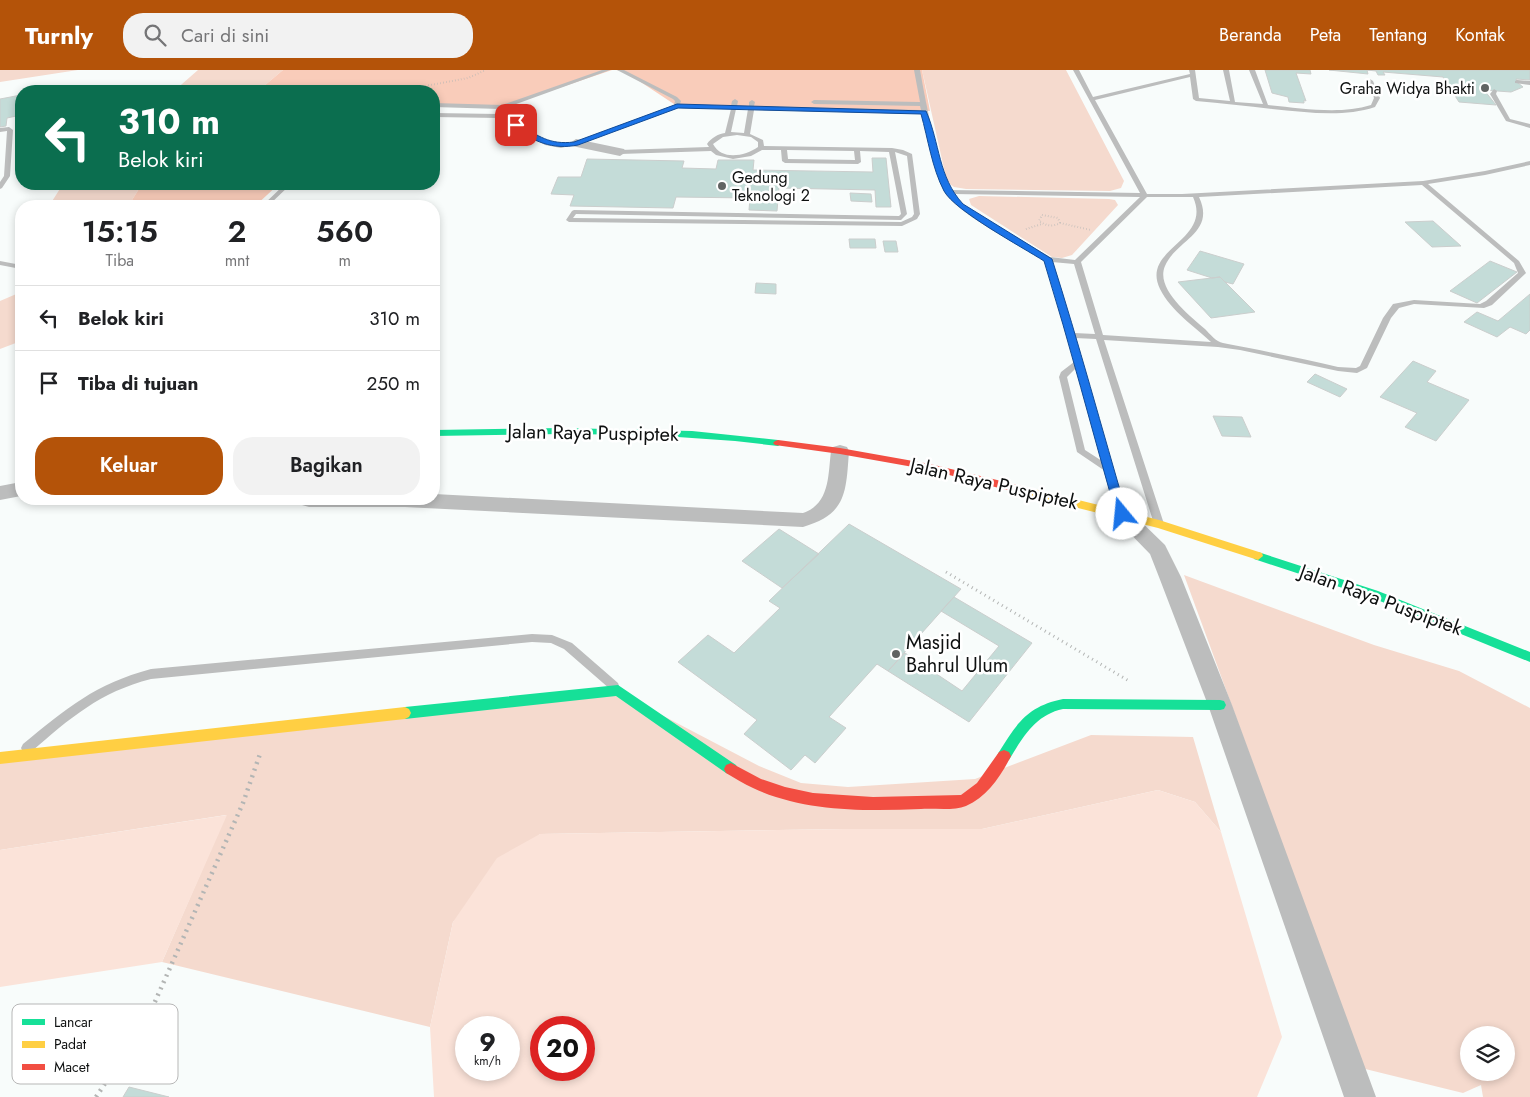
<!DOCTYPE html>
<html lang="id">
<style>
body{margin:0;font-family:Jost,sans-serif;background:#f2f2f2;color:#202124;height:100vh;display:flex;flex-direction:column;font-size:19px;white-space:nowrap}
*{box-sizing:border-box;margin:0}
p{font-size:16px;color:#757577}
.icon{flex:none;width:28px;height:28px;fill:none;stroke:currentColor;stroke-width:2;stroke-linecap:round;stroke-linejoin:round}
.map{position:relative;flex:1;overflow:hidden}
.drawer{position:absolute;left:15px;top:130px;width:425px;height:305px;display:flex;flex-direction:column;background:#fff;border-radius:20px;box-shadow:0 2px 8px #0003}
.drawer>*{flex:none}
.top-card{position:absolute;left:15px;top:15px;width:425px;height:105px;border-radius:20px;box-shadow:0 2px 8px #0003;background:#0b6e4f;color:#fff;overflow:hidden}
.fabs{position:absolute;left:1460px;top:956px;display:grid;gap:10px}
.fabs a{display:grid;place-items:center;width:55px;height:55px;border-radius:50%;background:#fff;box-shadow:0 2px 8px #0003;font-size:25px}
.speed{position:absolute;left:455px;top:946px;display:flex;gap:10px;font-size:25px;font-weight:700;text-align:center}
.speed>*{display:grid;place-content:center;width:65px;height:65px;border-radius:50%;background:#fff;box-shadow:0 2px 8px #0003;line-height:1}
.speed small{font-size:12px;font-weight:400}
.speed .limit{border:8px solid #d22;background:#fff;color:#111}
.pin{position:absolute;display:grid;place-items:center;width:42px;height:42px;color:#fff;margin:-21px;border-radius:10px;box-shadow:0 2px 8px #0006}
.me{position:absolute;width:55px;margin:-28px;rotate:343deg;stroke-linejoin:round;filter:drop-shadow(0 0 4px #0008)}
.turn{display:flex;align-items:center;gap:18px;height:105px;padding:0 20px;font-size:22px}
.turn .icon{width:65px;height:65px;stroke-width:2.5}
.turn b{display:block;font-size:35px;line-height:42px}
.eta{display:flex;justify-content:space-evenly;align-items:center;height:85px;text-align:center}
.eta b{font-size:30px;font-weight:600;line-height:35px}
.cta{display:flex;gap:10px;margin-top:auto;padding:10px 20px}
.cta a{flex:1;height:58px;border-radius:20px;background:#b45309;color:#fff;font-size:20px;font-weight:600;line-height:58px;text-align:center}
.cta a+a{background:#f2f2f2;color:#202124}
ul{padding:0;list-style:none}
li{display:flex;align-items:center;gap:15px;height:65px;padding:0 20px;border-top:1px solid #e0e0e0}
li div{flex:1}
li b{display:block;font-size:19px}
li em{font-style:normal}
header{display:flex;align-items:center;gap:30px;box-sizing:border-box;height:70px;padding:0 25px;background:#b45309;color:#fff}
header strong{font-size:24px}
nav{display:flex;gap:28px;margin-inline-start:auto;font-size:18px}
.search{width:350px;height:45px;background:#f2f2f2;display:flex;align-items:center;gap:12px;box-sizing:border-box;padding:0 18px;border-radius:20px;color:#757577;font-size:19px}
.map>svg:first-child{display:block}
</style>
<header>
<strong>Turnly</strong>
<div class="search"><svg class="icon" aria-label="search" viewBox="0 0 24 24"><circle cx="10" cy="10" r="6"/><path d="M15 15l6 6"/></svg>Cari di sini</div>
<nav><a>Beranda</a><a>Peta</a><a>Tentang</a><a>Kontak</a></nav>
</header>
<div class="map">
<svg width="1530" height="1027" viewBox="0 0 1530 1027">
<rect width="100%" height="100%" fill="#f8fcfb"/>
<!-- green -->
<path fill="#f5dace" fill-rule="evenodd" d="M0,0h78l-78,12z
M198,0h85l-25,21h-84z
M922,0h144l58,111 -3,7 -11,3 -144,-2 -12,-2 -7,-5z
M63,114h79l-10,16 7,6h-90z
M979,126l130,3 6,1 3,5 -46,50 -10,3 -10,-1 -81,-52 -2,-6z
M21,222v49l-21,8v-48z
M1184,505l190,70 85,26 71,37v389h-47l-2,-12 -18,8 -114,-28 -94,-296zM1469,965h37v37h-37z
M610,618l149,78 42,17 47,4 127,-8 116,-44 102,2 28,95 -26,-30 -37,-12 -176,39h-138l-304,5 -87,88 -23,105 -268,-65 64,-147 -226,35v-95z"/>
<!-- forest -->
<path fill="#f9ccba" d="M283,0h329l-109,37 -69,-2v-14h-176z
M616,0h306l8,41 -253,-5 -53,-35z
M142,114h137l-24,22h-116l-7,-6z"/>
<!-- water -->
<path fill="#fbe3d9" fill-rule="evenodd" d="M1158,720l37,12 26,30 61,205 -25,60h-823l-4,-70 23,-105 44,-64 43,-24 304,-5h138zM466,958h43v42h-43zM541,958h43v42h-43z
M227,745l-65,147 -162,25v-137z"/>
<!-- building -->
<path fill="#c4dcd8" stroke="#cbcecd" d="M1265,0h45l1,4 -15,-1 10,28 -2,-1v3l-15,-1 -1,-5 -16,-4z
M1329,0h201v10l-14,-1 1,3 6,5 -12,5 -27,-2 12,15 -37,-3 -16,-25 -60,-5 2,3h-7l-2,-4 -9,-1 1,4z
M21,25v20l-14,3 -1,8 -6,1v-28z
M872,88h14l5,49h-15l-1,-17 -96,-2 -2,23 -28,-1 1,-12 -74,-1 -3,11 -103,-2 4,-11 -23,-1 7,-17h23l6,-18 97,2 -2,7 34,1 2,-9h36l-1,10 120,2z
M850,123l21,1 1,8 -21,-1z
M1433,151l28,25 -29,1 -27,-25z
M849,169h26l1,9h-26z
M883,171h13l2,11h-13z
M1200,181l44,13 -11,20 -8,-2 -5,-5 -8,1 -25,-8z
M1490,191l27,11 -40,31 -27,-12z
M1220,207l35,35 -44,6 -33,-36z
M756,213l20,1v10l-21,-1z
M1530,224v36l-4,4 -16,-7 -13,10 -33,-15 13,-10 21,9z
M1413,291l23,10 -9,11 42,18 -33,41 -31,-14 12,-14 -37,-16z
M1315,304l32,15 -7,8 -33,-15z
M1213,346l29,1 9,20 -29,-1z
M849,454l112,65 -73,82 -11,-7 -48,53 17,11 -31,35 -10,-8 -14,15 -47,-36 13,-14 -79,-58 30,-27 26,18 46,-45 -11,-7z
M779,459l40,25 -37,34 -40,-27z
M954,527l78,46 -63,79 -81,-51 17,-18 57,38 37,-45 -58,-35z
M129,1017l40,10h-46z"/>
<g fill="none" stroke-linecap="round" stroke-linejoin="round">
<!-- path-far2 -->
<path stroke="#b3b5b4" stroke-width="2" stroke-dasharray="0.5 2.5" stroke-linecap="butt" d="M399,21l69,-13 18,-8
M1042,145l16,3 2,5c-7,4 -14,3 -21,-2z
M1060,153l31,7
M1026,159l16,-5"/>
<!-- path-far1 -->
<path stroke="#b3b5b4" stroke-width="3" stroke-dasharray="1 4" stroke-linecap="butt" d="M946,502l183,109"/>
<!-- path -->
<path stroke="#b3b5b4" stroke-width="4.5" stroke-dasharray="2 5" stroke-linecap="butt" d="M96,1027l50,-75 97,-219 17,-49"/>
<!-- lane -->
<path fill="#bcbdbd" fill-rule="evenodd" d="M602,0h8l-105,38 -2,7 46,27 12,2 14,-2 99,-37 1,-4 -2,-2 -56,-29h7l53,27 4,4 -1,3 51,2 1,-5 3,-2 3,2 -1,5h12v-4l3,-2 3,2 -1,4 167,4 -1,-4 -106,-2 -3,-2 3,-2 106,2 -6,-32h6c7,41 16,81 30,120l190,3 -67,-123h6l14,27 97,-23 -1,-4h6l4,28 31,3 -7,-31h6l6,32 28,2 -14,-34h6l13,35c33,3 71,10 103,0l3,-7 -7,-17 3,-2 3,2 7,17 -5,9c-33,11 -69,5 -103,2 -25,-3 -51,-6 -76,-8l-3,-2 -3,-22 -95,23 52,94h35l241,-13 62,-10 45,-10v4l-45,10 -57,9 91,77 7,12 -34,32 -8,3 -70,-4 -15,4 -8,10 -24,50 -10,5 -19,-2 -98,-21 -22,-3 -114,-7 60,184 -5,3 -5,-3 -58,-185 -21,-1 52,177 -5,3 -5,-3 -12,-44 -28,-19 -18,-75 2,-5 13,-10 -29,-102c-23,-13 -91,-48 -101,-69 -11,-24 -15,-52 -22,-77l-168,-4 -4,24 13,6 1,6 128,2 11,2 9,4 8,60 -3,5 -15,7 -333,-4 -3,-2 6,-9 2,-1 325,6 2,-2 -12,-62 -29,-1 1,11 -3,2 -73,-1 -3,-2 -1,-11h-19l-11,6 -18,3 -17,-4 -5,-4 -91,3 -3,-2 3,-2 89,-3 -2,-3c4,-6 11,-10 18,-11l6,-24 -53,-1 -100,36 -17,4 -16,-3 -46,-27 -65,-1v-4l64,1 2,-5 -66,-2v-4l68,2zM736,39h12l-4,24 -13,-1zM737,65l14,2 7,5v5c-13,9 -36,14 -45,-3l10,-7zM787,80l67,1 1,9 -67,-1zM895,82l12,4 7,58 -2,3 -11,5 -328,-4 3,-4 325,6 6,-6zM1422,115l92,78 4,10 -32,28 -6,3 -66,-4 -21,4 -10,14 -23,48 -4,2 -18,-1c-30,-7 -59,-13 -89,-19 -9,-2 -18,-3 -26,-5 -7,-1 -13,-9 -18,-14 -15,-13 -50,-40 -40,-63 11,-26 51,-33 34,-69zM953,124l187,3 -65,63 -25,-3 -88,-52zM1147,127h46c20,44 -53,51 -33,92 11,22 34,37 51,53l-108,-7 -22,-73zM1052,192l22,2 21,70 -21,-1zM1076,298l26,93 -17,-11 -18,-73z
M1517,10l13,1v4l-15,-2v-2z
M1494,19l3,2 -1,3 14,25 20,5v4l-24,-7 -16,-27z
M9,57l4,3 -3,46 -8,12 -2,1v-7l4,-6 3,-45 -7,1v-4z
M285,114h6l-23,22h-6z
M0,191l21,4v4l-21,-4z
M532,564l20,1 20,8 46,40 1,3 -1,3 -4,2 -4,-2 -46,-40 -13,-6 -19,-1 -381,37c-51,13 -81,39 -120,73l-4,1 -4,-1 -2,-4 2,-4c44,-36 72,-60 128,-75z"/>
<!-- street -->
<path fill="#bcbdbd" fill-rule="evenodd" d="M576,69l48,10 2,3 -6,4 -48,-10 -2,-3z
M840,375l7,2 2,4c-3,41 -2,63 -46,76l-398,-20h-96l-7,-2 -3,-5 135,-1v-5l369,19c27,-9 25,-38 28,-62l2,-4z
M21,412v14l-21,4v-14z
M1122,438l7,2 36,35 16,32 51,128 144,392h-32l-136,-392 -49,-128 -9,-23 -38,-39 3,-5z"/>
<!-- fast -->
<path fill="#16e098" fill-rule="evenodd" d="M563,358l129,3 86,9 5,3 -5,3 -43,-5 -86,-6 -86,-1 -129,2v-6z
M1258,482l120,39 152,61v10l-160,-65 -116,-38 -1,-3 1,-3z
M618,615l118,80 2,4 -2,4 -5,2 -5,-2 -110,-77 -211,23 -4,-2 -2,-4 2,-4 4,-2z
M1063,629l157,1 4,1 2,4 -2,4 -4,1 -157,-1c-28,6 -40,28 -54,51l-5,2 -5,-2 -2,-4 2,-4c18,-29 29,-46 64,-53z"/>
<!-- slow -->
<path fill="#ffcf43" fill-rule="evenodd" d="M1030,418l129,32 103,33 1,3 -5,4 -100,-32 -132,-33 -1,-3 1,-3z
M405,637l4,2 2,4 -2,4 -4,2 -405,45v-12z"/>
<!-- jam -->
<path fill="#f24e42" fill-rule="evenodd" d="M778,370l62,8 90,16 100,24 5,4 -5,4 -100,-26 -90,-16 -65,-9 -2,-2 2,-2z
M1004,680l5,2 2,4c-10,20 -24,41 -45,50 -12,5 -32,2 -45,3 -57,2 -116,3 -168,-21 -9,-4 -18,-10 -27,-15l-2,-4 2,-4 5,-2 30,16 24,8 28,6 60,4 88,-2 16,-12 22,-31z"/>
</g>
<!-- route -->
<path fill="#1a73e8" stroke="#114b97" d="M677,34l249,7c14,32 12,66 37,93l89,55c27,85 50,170 75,255l-2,3h-7l-2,-3c-24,-84 -46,-169 -72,-253 -22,-14 -89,-50 -100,-70 -12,-23 -16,-52 -23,-77l-243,-6 -100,37c-25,5 -46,-3 -65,-20l5,-1c21,12 31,21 56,18z"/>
<!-- markers -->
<g fill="#606362" stroke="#fff" stroke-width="2">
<circle cx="1485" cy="18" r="5"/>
<circle cx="722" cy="116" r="5"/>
<circle cx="896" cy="584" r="5"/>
</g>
<g text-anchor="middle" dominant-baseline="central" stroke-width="5" stroke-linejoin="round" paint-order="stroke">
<!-- far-poi labels -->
<g font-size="16" fill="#0e1010" stroke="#fff" text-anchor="end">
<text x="1475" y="18">Graha Widya Bhakti</text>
<text x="732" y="107" text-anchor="start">Gedung<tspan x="732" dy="18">Teknologi 2</tspan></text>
</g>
<!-- street labels -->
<g font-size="20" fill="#0e1010" stroke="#fff">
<text transform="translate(593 363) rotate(1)">Jalan Raya Puspiptek</text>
<text transform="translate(994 414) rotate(13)">Jalan Raya Puspiptek</text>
<text transform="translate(1381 530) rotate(20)">Jalan Raya Puspiptek</text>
</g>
<!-- poi labels -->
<g font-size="20" fill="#0e1010" stroke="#fff" text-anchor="start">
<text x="906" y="572">Masjid<tspan x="906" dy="23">Bahrul Ulum</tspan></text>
</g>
</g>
<!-- legend -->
<rect x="12" y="934" width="166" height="80" rx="8" fill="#fff" stroke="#b7b7b7" stroke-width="1"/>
<rect x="22" y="949" width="23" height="6" fill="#16e098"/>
<rect x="22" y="971" width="23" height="7" fill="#ffcf43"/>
<rect x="22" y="994" width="23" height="6" fill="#f24e42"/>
<g font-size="14" fill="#0e1010">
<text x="54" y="957">Lancar</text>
<text x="54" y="979">Padat</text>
<text x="54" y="1002">Macet</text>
</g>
</svg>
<div class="fabs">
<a><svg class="icon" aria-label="layers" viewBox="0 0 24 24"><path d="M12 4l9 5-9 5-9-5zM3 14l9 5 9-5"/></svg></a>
</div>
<div class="speed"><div>9<small>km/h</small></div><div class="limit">20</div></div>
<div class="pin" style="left:516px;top:55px;background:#d93025"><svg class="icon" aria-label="arrive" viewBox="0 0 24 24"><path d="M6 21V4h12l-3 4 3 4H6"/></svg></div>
<svg class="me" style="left:1122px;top:444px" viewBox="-20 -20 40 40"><circle r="19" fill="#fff"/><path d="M0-13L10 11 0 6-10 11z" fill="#1a73e8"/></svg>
<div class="top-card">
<div class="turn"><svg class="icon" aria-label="left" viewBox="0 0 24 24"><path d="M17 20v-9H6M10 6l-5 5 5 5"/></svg><div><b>310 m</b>Belok kiri</div></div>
</div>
<section class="drawer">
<div class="eta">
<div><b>15:15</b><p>Tiba</p></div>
<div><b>2</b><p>mnt</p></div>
<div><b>560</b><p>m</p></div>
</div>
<ul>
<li><svg class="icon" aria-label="left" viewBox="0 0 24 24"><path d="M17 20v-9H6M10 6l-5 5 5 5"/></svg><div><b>Belok kiri</b></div><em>310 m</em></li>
<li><svg class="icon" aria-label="arrive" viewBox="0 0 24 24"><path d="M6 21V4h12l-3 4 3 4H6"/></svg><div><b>Tiba di tujuan</b></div><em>250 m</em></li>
</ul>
<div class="cta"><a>Keluar</a><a>Bagikan</a></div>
</section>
</div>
